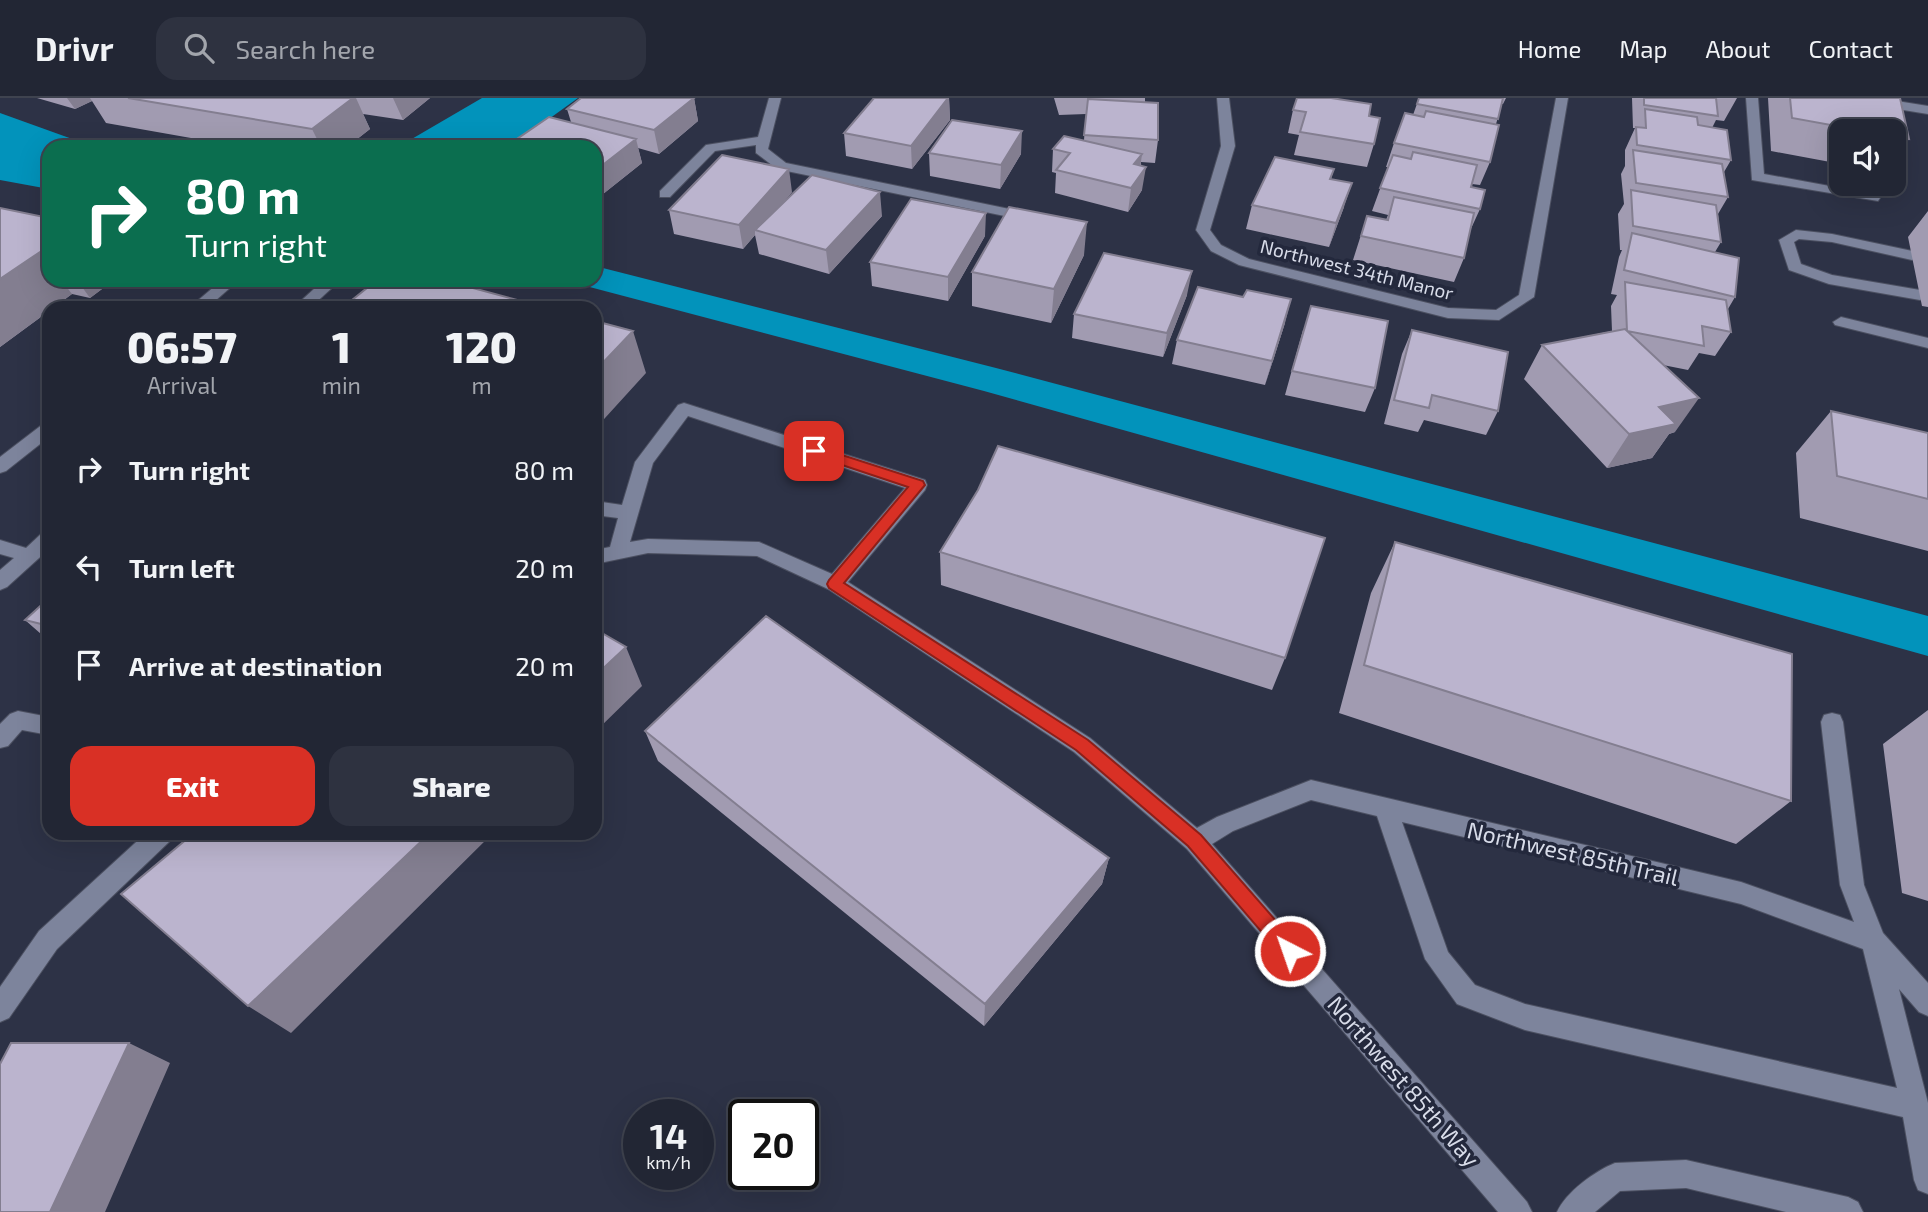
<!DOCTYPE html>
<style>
body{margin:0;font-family:"Exo 2",sans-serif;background:#2e3240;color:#f1f3f6;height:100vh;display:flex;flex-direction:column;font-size:26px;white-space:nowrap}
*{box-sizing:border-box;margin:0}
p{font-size:23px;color:#a2a5ac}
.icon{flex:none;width:38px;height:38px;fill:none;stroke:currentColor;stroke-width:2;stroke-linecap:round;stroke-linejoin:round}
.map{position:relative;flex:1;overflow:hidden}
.details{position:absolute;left:42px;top:203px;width:560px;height:539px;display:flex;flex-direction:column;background:#222634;border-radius:21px;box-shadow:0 7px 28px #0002,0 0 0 2px #3f434f}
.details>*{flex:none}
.guide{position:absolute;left:42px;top:42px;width:560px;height:147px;border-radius:21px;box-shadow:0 7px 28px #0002,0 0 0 2px #3f434f;background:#0b6e4f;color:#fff;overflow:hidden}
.tools{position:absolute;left:1829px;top:21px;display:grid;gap:14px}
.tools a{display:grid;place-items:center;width:77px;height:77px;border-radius:14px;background:#222634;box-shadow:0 7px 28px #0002,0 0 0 2px #3f434f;font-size:35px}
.speed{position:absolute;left:623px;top:1001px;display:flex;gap:14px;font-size:35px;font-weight:700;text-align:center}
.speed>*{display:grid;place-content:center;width:91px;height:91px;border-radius:50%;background:#222634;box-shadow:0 7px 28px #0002,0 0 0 2px #3f434f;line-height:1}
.speed small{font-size:18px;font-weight:400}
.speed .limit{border:4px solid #111;border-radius:10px;background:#fff;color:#111}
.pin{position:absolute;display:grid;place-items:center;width:60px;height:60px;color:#fff;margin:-30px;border-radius:14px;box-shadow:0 4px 10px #0006}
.me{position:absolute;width:77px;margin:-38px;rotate:319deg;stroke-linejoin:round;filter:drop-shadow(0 0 5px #0008)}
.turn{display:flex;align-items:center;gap:24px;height:147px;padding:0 28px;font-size:32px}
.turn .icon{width:91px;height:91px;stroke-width:2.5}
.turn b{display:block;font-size:49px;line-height:60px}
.eta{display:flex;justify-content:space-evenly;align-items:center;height:119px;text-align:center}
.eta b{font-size:42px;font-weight:800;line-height:49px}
.action{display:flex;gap:14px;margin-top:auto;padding:14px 28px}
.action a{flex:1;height:80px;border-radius:21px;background:#d93025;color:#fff;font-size:28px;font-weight:800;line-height:80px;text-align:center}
.action a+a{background:#2e3240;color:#f1f3f6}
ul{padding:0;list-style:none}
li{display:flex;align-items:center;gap:21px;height:98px;padding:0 28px}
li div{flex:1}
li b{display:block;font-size:26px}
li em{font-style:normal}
header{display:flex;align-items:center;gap:42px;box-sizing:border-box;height:98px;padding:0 35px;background:#222634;border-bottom:2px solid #3f434f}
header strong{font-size:33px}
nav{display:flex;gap:38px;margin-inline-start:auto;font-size:24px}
.search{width:490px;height:63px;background:#2e3240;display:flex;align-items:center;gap:18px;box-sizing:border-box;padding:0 24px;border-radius:21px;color:#a2a5ac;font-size:26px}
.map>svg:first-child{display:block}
</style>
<header>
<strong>Drivr</strong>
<div class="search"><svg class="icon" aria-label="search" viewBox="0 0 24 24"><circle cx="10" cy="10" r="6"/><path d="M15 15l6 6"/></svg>Search here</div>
<nav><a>Home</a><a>Map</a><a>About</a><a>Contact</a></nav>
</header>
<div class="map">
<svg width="1928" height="1114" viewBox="0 0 1928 1114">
<rect width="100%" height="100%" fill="#2d3246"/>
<!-- water -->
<path fill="#0293bb" d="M482,0h96l-68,49h-112z
M0,15l75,27 41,7h-67v42l-49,-9z"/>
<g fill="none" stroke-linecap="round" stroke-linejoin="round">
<!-- canal -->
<path fill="#0293bb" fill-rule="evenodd" d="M595,168l401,102 932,248v40l-944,-265 -402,-106 -3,-5h16z"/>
<!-- minor casing -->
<g stroke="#4c5061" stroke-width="2">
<path id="minor" d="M769,0h12l-13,51 18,14 248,51 7,4 -7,4 -257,-53 -21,-16v-8l-41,6 -45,46h-10v-6l46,-46 52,-8z
M1217,0h12l6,48 -25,84 11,15 28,14 199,49 48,2 23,-15 37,-197h12l-34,199 -35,23 -51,-2 -209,-53 -28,-14 -15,-21 25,-84z
M1746,0h12l6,76 109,20 7,4 -2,3 -126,-21z
M1848,0h30l50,8v8l-74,-12z
M1796,132l36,4 85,18 3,3 -8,5 -80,-18 -33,-3 -5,3 7,22 31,11 88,15 8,5 -8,5 -91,-16 -40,-14 -10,-30z
M222,182h17l-32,28h-18z
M295,182h26l13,6 -24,22h-17l22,-20 -17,-5z
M1841,219l87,21v10l-93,-23 -2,-3z
M684,305l241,77 2,5 -2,5 -77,92 242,156 107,90 20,-11 94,-37 430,102 113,40 -14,-37 -19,-163 3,-7 8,-2 8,2 3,7 21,163 19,48 45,50v33l-9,-4 -20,-23 29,114v91l-10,-4 -4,-10 -11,-63 -378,-87 -68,-26 -32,-45 -48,-143 -66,-16 -78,31 -21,13 315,358 5,10h-34l-311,-363 -113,-97 -246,-163 -71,-33 -109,-3 -53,11v-14l15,-3 8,-29 -23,-3v-14l27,4 13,-43 43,-57zM688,318l217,72 -73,86 -73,-32 -111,-3 -18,3 23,-79zM1402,724l339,82 122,45 34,139 -372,-84 -50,-19 -27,-33z
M49,324v15l-43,34 -6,2v-16l43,-33z
M49,433v18l-42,38 -7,3v-20l14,-12 -14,-4v-14l26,8 16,-15z
M18,613l31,6v18l-27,-5 -14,16 -8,2v-24l10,-10z
M146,735h28l-4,8 -113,108 -48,69 -9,4v-35l39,-56z
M1686,1062l162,37 10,5 5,10h-77l-100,-24 -66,3 -25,21h-38c9,-20 38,-41 58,-49z"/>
</g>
<!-- minor -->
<use href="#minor" fill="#7d849c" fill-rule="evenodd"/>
</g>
<!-- wall -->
<path fill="#a19bb1" d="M37,0h393l-27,22 -40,-6 7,15 -23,18h-105l-136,-24 -14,-22 -17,8z
M694,0l4,23 -39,33 -21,-6 4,15 -44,35 -3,-1v-50l-24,-25 -4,-13z
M874,0h75l1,22 -38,49 -66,-13 -2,-23z
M1054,0h91v4l13,38 -3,23 -14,-1 1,28 -14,22 -73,-19 1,-20 -4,-1 1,-23 31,-9 2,-26 -27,1z
M1419,0h87l-3,6h-1l-6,20 -6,38 -10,23 -8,-1 -1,3 9,22 -11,24 -5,25 -10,24 -101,-22 14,-44 19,4 2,-5 -16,-4 16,-44h-2l8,-24 19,-28z
M1632,0h105l-13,23 -8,-1 -4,8 19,32 -7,12 4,25 -10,17 3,28 -6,10 20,45 -7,12 3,23 -16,24 -16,-3 -11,17 -25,-5 12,67 -6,2 -17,24 -45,10 -83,-89 18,-34 70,-14 -1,-25 6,-11 -6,-1 8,-37 3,-7h-2l-2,-36 6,-10 -3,-30 4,-8v-16l10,-22h-2z
M1768,0h132l9,41 -15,22v-30h-53v33l-70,-13z
M1293,12l76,6 5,28 -7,23 -73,-12 5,-20 -11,-2z
M929,55l92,1 -21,35 -70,-13z
M1334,71l-3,10 13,28 -15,40 -83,-18 6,-24z
M792,94l-10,12 100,12 -53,58 -70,-20 -4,-19 -12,14 -69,-15 -5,-24z
M0,110l49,10v62h65l-24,18 -18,-4 -19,14h-4v3l-49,36z
M1928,113v96l-6,-1 -14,-69z
M985,138l-37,65 -76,-15 -2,-24z
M1084,157l-33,68 -79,-17v-34z
M1187,197l-24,62 -91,-19 2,-24z
M1285,225l-20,62 -93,-21 5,-24z
M1303,232l72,58 -10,24 -80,-17z
M1412,232l86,81 -12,24 -62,-15 -6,12 -34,-8 18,-70z
M1831,313l97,22v118l-128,-33 -4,-65z
M1395,444l396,259 -55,43 -397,-131 32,-120z
M940,454l345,106 -13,32 -331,-105z
M49,500v43l-24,-21z
M1928,612v191l-26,-8 -19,-149z
M645,633l464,127 -7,26 -118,142 -326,-265z"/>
<!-- shaded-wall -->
<path fill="#837e90" d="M67,0h23l2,3 -17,8z
M353,0h3l14,31 -23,18h-26l-9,-18z
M393,0h37l-27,22z
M694,0l4,23 -39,33 -5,-24z
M948,0h1l1,22 -38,49 -1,-23z
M1022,33l-1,23 -21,35 1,-24z
M636,41l6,24 -44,35 -3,-10v-17z
M1142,56l-3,23 7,-10 -4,23 -14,22 6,-48z
M789,71l3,23 -34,39 -3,-1v5l-12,14 -4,-24z
M1352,85l-8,24 -15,40 7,-24z
M880,94l2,24 -53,58 -3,-24z
M986,115l-1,23 -37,65v-24z
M1087,124l-3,33 -33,68 3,-34z
M40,154l9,12v16h12l11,14 -19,14h-4v3l-49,36v-68z
M1192,173l-5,24 -24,62 4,-24z
M77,182h37l-24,18z
M1291,201l-6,24 -20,62 7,-24z
M633,233l13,42 -51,56v-58z
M1699,300l-24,34 -6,2 -17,24 -45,10 22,-34 30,-27z
M626,549l16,39 -47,46v-56z
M430,735h63l-202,200 -43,-27z
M1109,760l-7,26 -118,142 1,-22z
M129,945l41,20 -65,149h-55z"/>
<!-- building -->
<path fill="#bbb4ce" stroke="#837e90" stroke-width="2" d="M128,0h225l-41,31z
M581,0h113l-40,32 -87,-21z
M874,0h74l-37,48 -67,-13z
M1297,0h34l40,6 -2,12 11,2 -6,26 -74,-12 6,-20 -13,-2z
M1419,0h84l-5,21 -81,-15z
M1644,0h72l2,18 -74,-11z
M1790,0h110l9,41 -15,-3v-5h-30l-72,-13z
M1088,1l70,4v37l-74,-5z
M1645,11l52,8 1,8 29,5 4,30 -94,-15 -1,-18 10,1z
M1426,13l73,14 -9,37 -96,-19 11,-30 19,4z
M549,19l87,22 -41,32v-24h-90z
M952,22l70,11 -21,34 -72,-12z
M1064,38l78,18 -8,10 12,3 -15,21 -75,-18 14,-17 -17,-4z
M1633,52l89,14 6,33 -92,-14z
M1413,54l64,13 -6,22 14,3 -5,19 -100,-21 13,-33 18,4z
M722,57l67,14 -50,56 -70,-15z
M1275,59l59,12 -4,10 22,4 -16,40 -84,-18z
M812,77l68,17 -54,58 -71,-20z
M1631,92l85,15 5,37 -88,-16z
M1394,99l80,16 -10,45 -103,-22 6,-20 21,4z
M911,101l75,14 -38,64 -78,-15z
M1009,109l78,15 -33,67 -82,-17z
M0,110l49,10v36l-9,-2 -40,27z
M1632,135l107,25 -4,39 -111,-27z
M1104,155l88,18 -25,62 -93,-19z
M377,182h66l104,28h-205z
M1625,184l101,18 5,32 -29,-6 2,20 -77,-15z
M1198,189l45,10 4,-7 44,9 -19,62 -95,-21z
M1311,208l77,15 -13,67 -83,-17z
M595,223l38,10 -38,40z
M1625,231l74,69 -40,9 17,17 -47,10 -87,-89z
M1412,232l96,22 -10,59 -66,-16 -3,13 -35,-8z
M1831,313l97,22v66l-91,-23z
M998,348l327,92 -40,120 -345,-106 38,-62z
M1395,444l397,112 -1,147 -427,-136z
M49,500v28l-24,-6z
M766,518l343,242 -124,146 -340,-273z
M595,531l31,18 -31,29z
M194,735h236l-182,173 -127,-112z
M11,945h118l-79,169h-50v-148z"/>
<!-- route -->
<path fill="#d93025" stroke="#8d1f18" stroke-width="2" d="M814,348l109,35 2,4 -81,98 244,157 113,95 96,110 3,6 -3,7 -7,3 -6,-3 -96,-112 -112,-96 -247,-162 -2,-4 2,-4 79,-93 -99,-33v-6z"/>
<g text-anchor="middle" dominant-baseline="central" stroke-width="7" stroke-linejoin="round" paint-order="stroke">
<!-- far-street labels -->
<g font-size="19" fill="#d8dce9" stroke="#23283c">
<text transform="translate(1357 171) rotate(14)">Northwest 34th Manor</text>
</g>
<!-- street labels -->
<g font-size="23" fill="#d8dce9" stroke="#23283c">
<text transform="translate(1573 755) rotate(13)">Northwest 85th Trail</text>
<text transform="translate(1404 983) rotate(49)">Northwest 85th Way</text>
</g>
</g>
</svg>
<div class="tools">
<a><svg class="icon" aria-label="sound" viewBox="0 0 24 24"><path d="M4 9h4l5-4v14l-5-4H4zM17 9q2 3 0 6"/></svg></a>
</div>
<div class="speed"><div>14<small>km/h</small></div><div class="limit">20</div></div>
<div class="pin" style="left:814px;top:353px;background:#d93025"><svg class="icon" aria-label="arrive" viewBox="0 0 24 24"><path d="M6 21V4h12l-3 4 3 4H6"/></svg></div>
<svg class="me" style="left:1290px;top:853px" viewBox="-20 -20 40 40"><circle r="17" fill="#d93025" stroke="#fff" stroke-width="3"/><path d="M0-11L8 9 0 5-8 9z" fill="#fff"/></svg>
<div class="guide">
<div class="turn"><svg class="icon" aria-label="right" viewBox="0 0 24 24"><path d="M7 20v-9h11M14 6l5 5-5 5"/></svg><div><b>80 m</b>Turn right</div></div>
</div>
<section class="details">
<div class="eta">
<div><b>06:57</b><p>Arrival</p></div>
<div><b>1</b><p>min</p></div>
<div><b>120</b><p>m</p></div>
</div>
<ul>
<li><svg class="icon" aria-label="right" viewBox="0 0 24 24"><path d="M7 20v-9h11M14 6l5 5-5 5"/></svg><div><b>Turn right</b></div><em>80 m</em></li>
<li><svg class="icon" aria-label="left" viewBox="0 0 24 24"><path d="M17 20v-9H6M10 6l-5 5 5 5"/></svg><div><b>Turn left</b></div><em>20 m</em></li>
<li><svg class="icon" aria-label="arrive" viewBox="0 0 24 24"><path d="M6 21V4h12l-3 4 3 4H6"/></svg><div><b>Arrive at destination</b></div><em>20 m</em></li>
</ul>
<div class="action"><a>Exit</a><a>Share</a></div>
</section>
</div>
